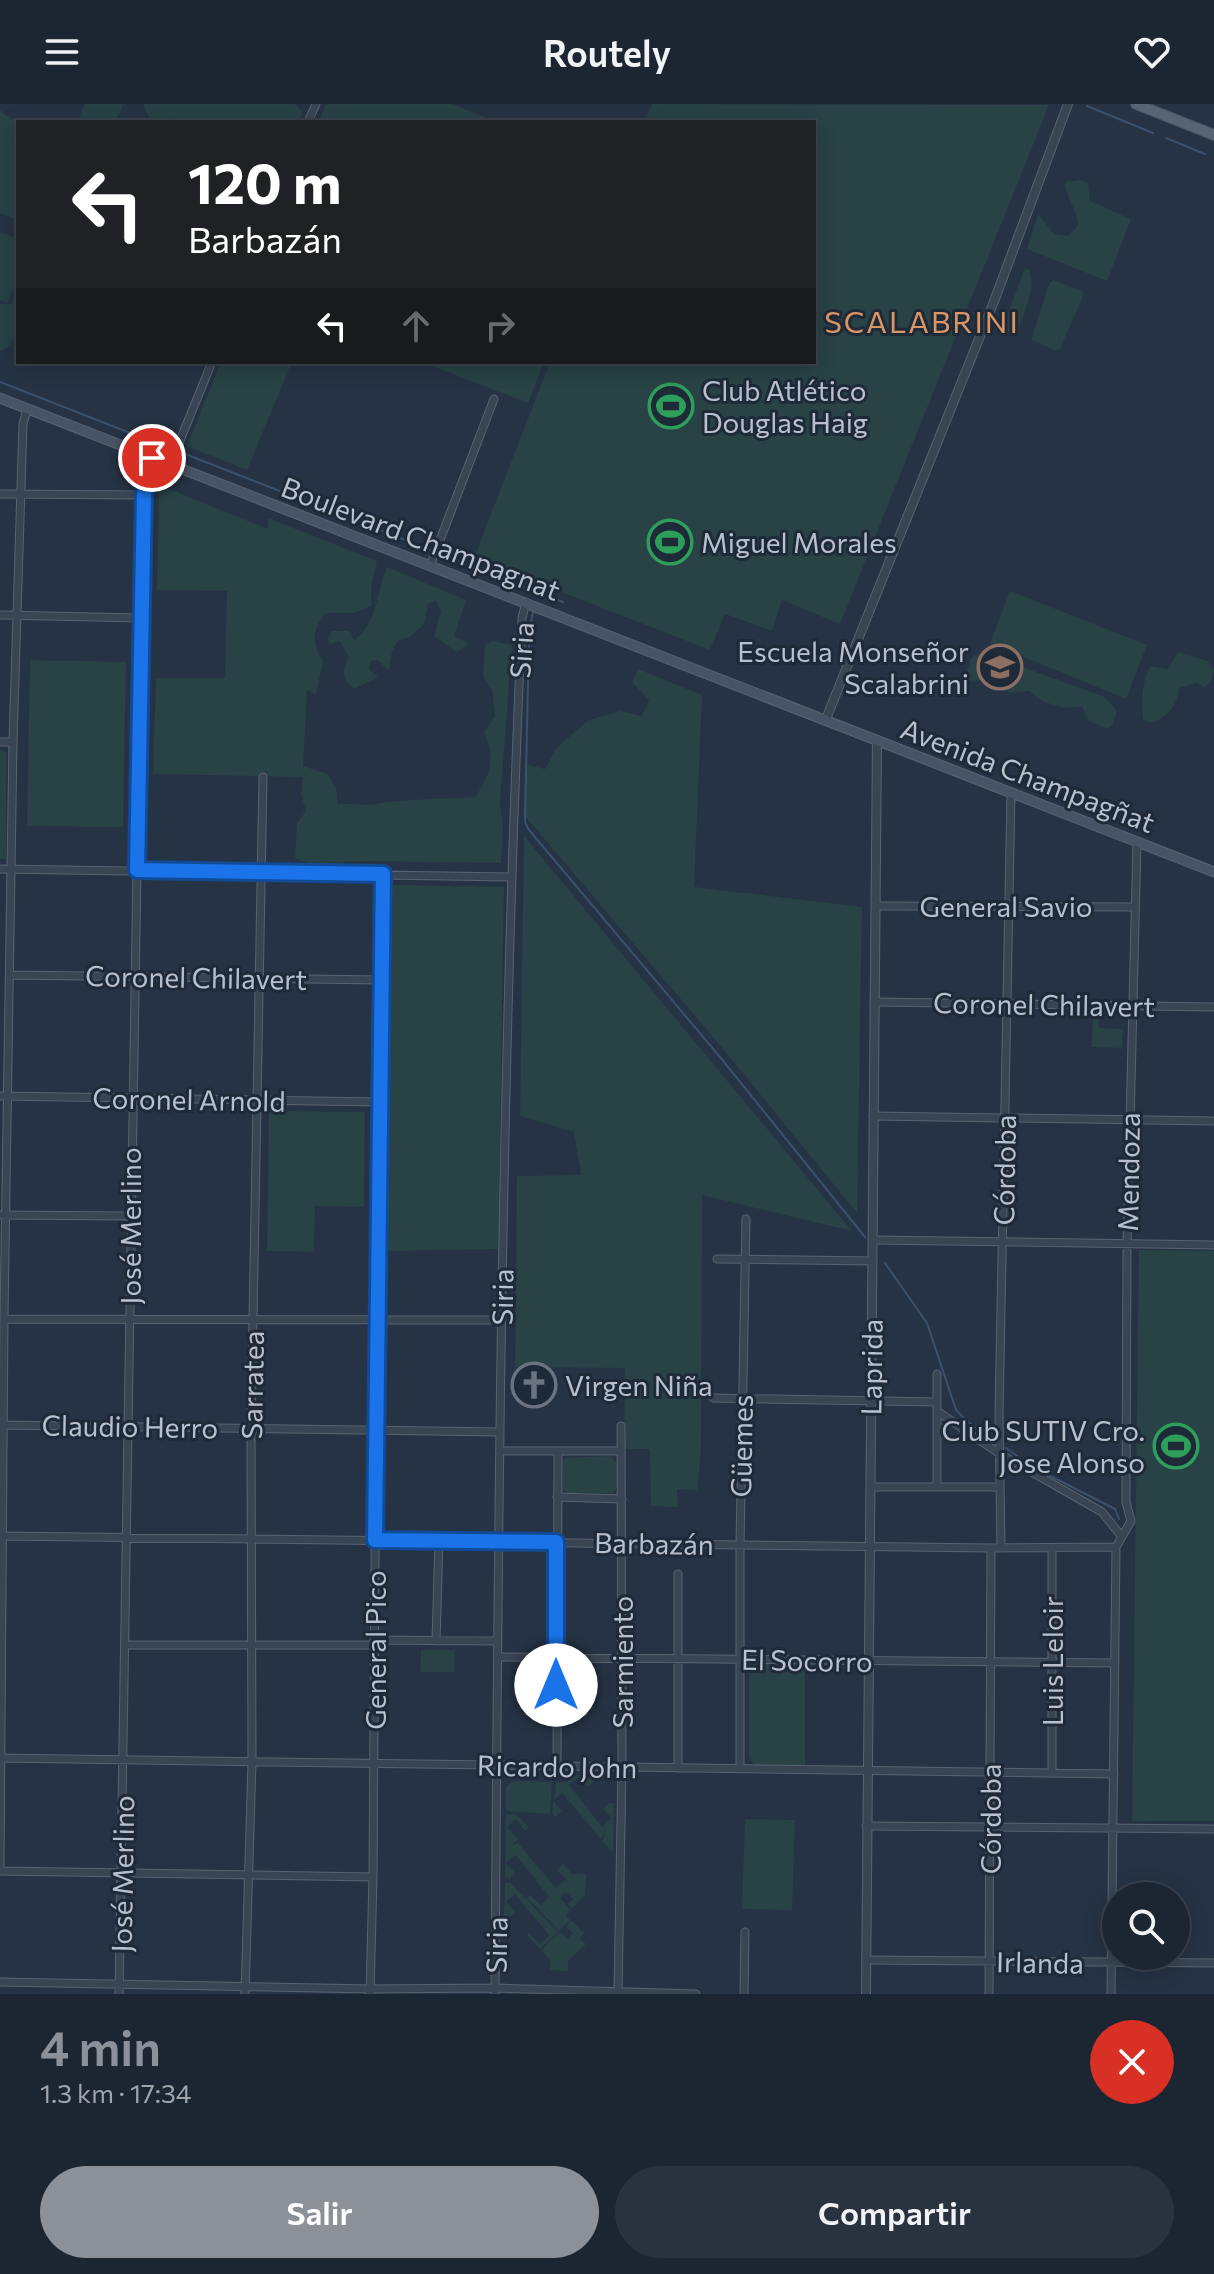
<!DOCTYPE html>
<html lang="es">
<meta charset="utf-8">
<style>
body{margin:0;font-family:Commissioner,sans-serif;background:#29323f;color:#f1f3f6;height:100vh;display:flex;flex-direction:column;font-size:30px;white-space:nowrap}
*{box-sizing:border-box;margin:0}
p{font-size:26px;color:#a0a5ac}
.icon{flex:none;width:44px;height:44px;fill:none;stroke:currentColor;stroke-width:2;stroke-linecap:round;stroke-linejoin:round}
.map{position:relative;height:1890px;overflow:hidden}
.side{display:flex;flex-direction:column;background:#1c2633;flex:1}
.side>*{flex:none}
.hud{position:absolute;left:16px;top:16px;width:800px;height:244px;border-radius:0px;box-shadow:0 4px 20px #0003,0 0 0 2px #3a434e;background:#202124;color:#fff;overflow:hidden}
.controls{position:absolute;left:1102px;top:1778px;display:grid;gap:16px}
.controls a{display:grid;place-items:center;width:88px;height:88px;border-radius:50%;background:#1c2633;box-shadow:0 4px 20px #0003,0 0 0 2px #3a434e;font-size:40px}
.pin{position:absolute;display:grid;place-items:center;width:68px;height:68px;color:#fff;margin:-34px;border:4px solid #fff;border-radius:50%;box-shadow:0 2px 8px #0007}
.me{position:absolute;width:88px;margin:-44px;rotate:0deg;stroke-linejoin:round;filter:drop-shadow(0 0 6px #0008)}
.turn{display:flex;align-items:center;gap:28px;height:168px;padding:0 40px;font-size:36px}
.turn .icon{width:104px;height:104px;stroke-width:2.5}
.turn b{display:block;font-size:56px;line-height:68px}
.lanes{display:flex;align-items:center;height:76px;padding:0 40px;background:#0003;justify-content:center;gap:40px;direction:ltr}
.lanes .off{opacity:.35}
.round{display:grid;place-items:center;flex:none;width:84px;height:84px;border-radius:42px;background:#29323f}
.summary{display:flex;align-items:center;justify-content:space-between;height:136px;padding:0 40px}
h1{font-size:48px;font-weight:600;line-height:60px;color:#8c9099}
.button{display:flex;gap:16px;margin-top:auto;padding:16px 40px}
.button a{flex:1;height:92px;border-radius:48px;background:#8c9099;color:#fff;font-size:32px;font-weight:600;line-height:92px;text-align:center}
.button a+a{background:#29323f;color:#f1f3f6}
header{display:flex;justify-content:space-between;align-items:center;height:104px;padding:0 40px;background:#1c2633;font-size:36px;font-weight:600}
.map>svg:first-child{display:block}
</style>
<header><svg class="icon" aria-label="menu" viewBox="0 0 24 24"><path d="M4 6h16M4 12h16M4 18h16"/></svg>Routely<svg class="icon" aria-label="heart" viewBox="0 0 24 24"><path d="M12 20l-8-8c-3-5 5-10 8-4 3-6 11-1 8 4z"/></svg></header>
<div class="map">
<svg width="1214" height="1890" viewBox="0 0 1214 1890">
<rect width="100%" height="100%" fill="#263344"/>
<!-- green -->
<path fill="#284245" d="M84,0h43l-4,1 -8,17h-37z
M143,0h152l8,9 -4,9h-116l-12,-5 -4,5h-16z
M326,0h126l45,18h-178z
M652,0l397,1 -209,519 -58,-24 -10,31 -47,-17 -15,36 -236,-92 76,-196h264v-240h-169z
M0,6l5,5 15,7h-2v98l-18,-7z
M1080,76l8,3 2,18 41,18 -24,62 -80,-32 11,-35 16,20 15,2 9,-11c-1,-17 -12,-26 -13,-43z
M0,128l18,7v38l-11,26 -7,-3z
M1025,164l5,3 2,15 -3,13 -10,28 -9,5 -9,-1z
M1053,176l29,11 2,3 -24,55 -3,2 -26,-11 18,-56z
M18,185c0,22 5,54 -18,62v-47h12z
M221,258h71l-45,108 -60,-24z
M422,258h122l-16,41z
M159,381l109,44v-11l109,43 -6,28v17l-17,7h-28c-14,17 -15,29 -3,48l-7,33 -9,-4 -4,76 25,8 8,14 2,17c12,-3 25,1 37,-1 33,-5 66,-5 100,-7 16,-23 21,-38 9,-65l11,-16 -3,-26 -9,-14 2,-31 7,-4 20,4 -12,157 3,27 -2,34 -141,-2 -49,3 -16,-6 2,-35 9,-12 -5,-17 2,-17 -150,-3 3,-96h69l2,-87 -70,-1z
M387,463l79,33 -12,36 16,8 -14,8 -22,-16 7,-25 -5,-11 -8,4 -4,20 -13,12 -13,5 -6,10 -3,20 -11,-11 -7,1 -2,8 9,8 -23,12c-14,-9 -13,-20 -6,-32l-9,-16 -11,3 -1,-7 4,-6h17l5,9c24,-17 22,-48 33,-73z
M1010,487l137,54 -21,54 -136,-56z
M1178,548l30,9 6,9 -3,12 -6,5 -9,-4 -17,5c-1,17 -12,31 -29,35l-7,-4c-2,-18 -1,-37 7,-53l18,3z
M978,550l18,1 18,9 91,33 12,14 -5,15 -5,3 -19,-9 -6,-14 -17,2 -21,-6 -15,-11 -18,2 -9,-5 -2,-6 -4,-3 -25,2 -5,-6 5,-17z
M30,556l96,2 -3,165 -96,-1z
M638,565l64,26 -8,192 168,20 -5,306 -133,-163 -201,-236 2,-50 20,5 12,-22 32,-27 31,-9 22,5 7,-16 -17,-18z
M0,647h6v108h-6z
M524,732l328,395 -150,-36 -1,255 -4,40 -20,-1 1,18 -27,-1 -1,-57h-26l1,-81 -110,-1 2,-191 64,-1 -7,-43 -54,-16z
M393,781l111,2 -6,362 -111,2z
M1093,915h6v9l24,1 -1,19 -31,-1z
M269,1007l96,1 -1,95 -49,-1 -1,46 -47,-1z
M1139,1146l75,1v570h-82z
M610,1352l7,7v25l-4,5h-44l-6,-3v-28l2,-4z
M421,1546h34l-1,22h-34z
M756,1560l49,1v100h-50l-6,-7v-89z
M576,1671h20v5l-8,7 -10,-10 -9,8 33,42 10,-9 -9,-9 6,-6h5l-1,49 -11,-10 4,-12 -5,9 -39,-46 -9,8 9,10 -7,6 -3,-3 4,-32h11z
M512,1677l40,1 -2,32 -44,-3v-24z
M506,1710l11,1 12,12 -4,4 -9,-12 -9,8 11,12 -6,6 6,-2 38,45 10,-9 -9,-9 6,-6 9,10h14l-1,21 -13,14 -4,-5 5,-5 -7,-7 -6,6 11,12 -5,5 4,5 -11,11 -32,-33 3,-3 11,10 8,-8 -33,-42 -10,8 9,10 -5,6 -5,-2z
M745,1715l50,1 -3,90 -50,-1z
M510,1778l48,50 -18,17 -13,-14 2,-2 11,11 9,-9 -34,-41 -9,8 9,10 -6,6 -5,-2 1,-33z
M572,1817l12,12 -5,5 7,6 -18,17v10l-18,-1v-10l-9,-10 19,-18 7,7 6,-6 -7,-7z"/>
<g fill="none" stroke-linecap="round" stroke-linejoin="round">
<!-- stream -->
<path stroke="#3a516d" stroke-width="2" d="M1087,2l66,27
M1166,34l39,16
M0,278l171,67
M180,348l251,98
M439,449l104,42
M556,495l7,3
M533,508l-4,23 -4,187 4,8 191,227 145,180
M885,1159l42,60 29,87 12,12 26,18
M1006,1344l25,18 84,43 4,10"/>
<!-- minor casing -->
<g stroke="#596371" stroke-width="9">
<path id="minor" d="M308,18l8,-18
M170,361l42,-103
M0,390l144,1
M430,462l64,-167
M0,511l141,3
M0,638h13
M0,765l510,8
M876,802l259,1
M10,871l371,5
M874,898l340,5
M0,992l378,6
M873,1012l341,5
M0,1111l130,1
M874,1136l340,5
M717,1155l156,2
M4,1215l498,1
M937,1270v113
M713,1294l224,4
M937,1307l63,43 102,58 20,25
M0,1321l500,7
M500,1347h121
M871,1383h129
M557,1393l65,2
M0,1432l991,12 125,-1
M1116,1443l15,-26 -5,-19 1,-258 10,-402
M1001,1444l-2,-135 12,-621
M374,1536l124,1
M436,1537l3,-100
M126,1541h248
M498,1553l617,6
M0,1654l1114,16
M557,1662l1,-315
M678,1664v-194
M740,1665v-224l6,-326
M1052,1669v-225
M866,1722l348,3
M0,1762l4,-551 9,-573 10,-318 4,-15
M0,1767l373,6
M866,1856l348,3
M0,1878l370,7 125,-1 201,6
M119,1890l22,-1376 3,-123 8,-37
M245,1890l7,-232 -1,-334 12,-651
M370,1890l3,-117 5,-775 5,-228
M495,1890c3,-459 6,-918 27,-1376l4,-16
M618,1890l4,-227 -1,-341
M744,1890l1,-62
M989,1890l2,-446
M1111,1890l5,-447"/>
</g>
<!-- tertiary casing -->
<g stroke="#596371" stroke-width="10">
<path id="tertiary" d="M826,615l167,-415 75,-200
M866,1890l11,-1254"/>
</g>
<!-- secondary casing -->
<g stroke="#596371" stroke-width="11">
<path id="secondary" d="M0,294l1214,474"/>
</g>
<!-- primary casing -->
<g stroke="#444e5d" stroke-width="12">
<path id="primary" d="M1136,0l78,31"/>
</g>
<!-- minor -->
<use href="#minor" stroke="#3a4553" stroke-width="7"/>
<!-- tertiary -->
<use href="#tertiary" stroke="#3a4553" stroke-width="8"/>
<!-- secondary -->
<use href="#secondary" stroke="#485466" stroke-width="9"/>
<!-- primary -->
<use href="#primary" stroke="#586473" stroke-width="10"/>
</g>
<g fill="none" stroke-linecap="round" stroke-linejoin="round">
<!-- route casing -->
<g stroke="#114b97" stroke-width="20">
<path id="route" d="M152,354l-8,37 -7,375 246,4 -8,666 181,2v143"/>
</g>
<!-- route -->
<use href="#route" stroke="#1a73e8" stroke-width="14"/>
</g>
<!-- icons -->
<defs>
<g id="stadium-ring" transform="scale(2.3)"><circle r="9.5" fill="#1f2a39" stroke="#2e9e5b" stroke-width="1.5"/><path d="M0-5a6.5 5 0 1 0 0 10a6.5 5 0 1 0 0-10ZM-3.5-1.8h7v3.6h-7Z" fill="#2e9e5b"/></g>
<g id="school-ring" transform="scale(2.3)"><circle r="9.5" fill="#1f2a39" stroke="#8d6e63" stroke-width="1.5"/><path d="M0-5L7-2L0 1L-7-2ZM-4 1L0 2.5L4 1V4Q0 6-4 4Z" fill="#8d6e63"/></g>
<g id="church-ring" transform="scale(2.3)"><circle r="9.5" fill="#1f2a39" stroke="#6b7280" stroke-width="1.5"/><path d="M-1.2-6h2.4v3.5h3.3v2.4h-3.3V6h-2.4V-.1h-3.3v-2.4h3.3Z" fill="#6b7280"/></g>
</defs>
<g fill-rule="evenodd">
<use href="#stadium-ring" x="671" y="302"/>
<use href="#stadium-ring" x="670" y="438"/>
<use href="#school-ring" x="1000" y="563"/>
<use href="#church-ring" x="534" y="1281"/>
<use href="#stadium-ring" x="1176" y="1342"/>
</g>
<g text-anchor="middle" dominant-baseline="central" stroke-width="6" stroke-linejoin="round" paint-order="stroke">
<!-- poi labels -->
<g font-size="28" fill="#b8c0cd" stroke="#1f2a39" text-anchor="start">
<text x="702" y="286">Club Atlético<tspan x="702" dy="32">Douglas Haig</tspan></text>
<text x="701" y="438">Miguel Morales</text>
<text x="969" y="547" text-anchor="end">Escuela Monseñor<tspan x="969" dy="32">Scalabrini</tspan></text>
<text x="565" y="1281">Virgen Niña</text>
<text x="1145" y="1326" text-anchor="end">Club SUTIV Cro.<tspan x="1145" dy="32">Jose Alonso</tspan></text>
</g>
<!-- street labels -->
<g font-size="28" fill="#b8c0cd" stroke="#1f2a39">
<text transform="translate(421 434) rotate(21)">Boulevard Champagnat</text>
<text transform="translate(521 546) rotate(-86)">Siria</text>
<text transform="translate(1028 671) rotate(21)">Avenida Champagñat</text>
<text x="1006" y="802">General Savio</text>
<text transform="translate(196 873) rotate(1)">Coronel Chilavert</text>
<text transform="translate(1044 900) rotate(1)">Coronel Chilavert</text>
<text transform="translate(189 995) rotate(1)">Coronel Arnold</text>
<text transform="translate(1004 1066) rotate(-89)">Córdoba</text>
<text transform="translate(1128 1068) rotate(-89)">Mendoza</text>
<text transform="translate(130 1122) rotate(-90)">José Merlino</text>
<text transform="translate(502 1193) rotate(-89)">Siria</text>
<text transform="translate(871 1263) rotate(-89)">Laprida</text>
<text transform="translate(252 1281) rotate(-89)">Sarratea</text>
<text transform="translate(130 1322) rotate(1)">Claudio Herro</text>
<text transform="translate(741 1342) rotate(-89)">Güemes</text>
<text transform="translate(654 1439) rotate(1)">Barbazán</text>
<text transform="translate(375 1546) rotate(-90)">General Pico</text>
<text transform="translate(807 1556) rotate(1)">El Socorro</text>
<text transform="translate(1052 1557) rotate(-90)">Luis Leloir</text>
<text transform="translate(622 1558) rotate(-90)">Sarmiento</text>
<text transform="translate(557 1662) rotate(1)">Ricardo John</text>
<text transform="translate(990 1715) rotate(-90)">Córdoba</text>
<text transform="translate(122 1770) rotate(-89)">José Merlino</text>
<text transform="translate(496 1841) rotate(-89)">Siria</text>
<text transform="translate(1040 1858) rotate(1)">Irlanda</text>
</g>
<!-- neighbourhood labels -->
<g font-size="30" letter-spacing="2" fill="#db9564" stroke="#1f2a39">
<text x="922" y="216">SCALABRINI</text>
</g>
</g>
</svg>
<div class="controls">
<a><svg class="icon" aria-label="search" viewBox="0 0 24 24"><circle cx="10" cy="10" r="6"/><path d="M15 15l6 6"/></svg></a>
</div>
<div class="pin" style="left:152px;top:354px;background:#d93025"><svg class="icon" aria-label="arrive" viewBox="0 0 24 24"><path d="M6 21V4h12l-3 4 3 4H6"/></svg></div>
<svg class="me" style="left:556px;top:1581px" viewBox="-20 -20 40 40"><circle r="19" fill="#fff"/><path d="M0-13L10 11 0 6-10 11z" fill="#1a73e8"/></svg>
<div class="hud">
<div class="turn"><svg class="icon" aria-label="left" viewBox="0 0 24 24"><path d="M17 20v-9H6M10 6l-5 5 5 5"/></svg><div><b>120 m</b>Barbazán</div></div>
<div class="lanes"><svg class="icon" aria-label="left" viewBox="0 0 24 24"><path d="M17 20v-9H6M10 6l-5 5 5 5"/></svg><svg class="icon off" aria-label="ahead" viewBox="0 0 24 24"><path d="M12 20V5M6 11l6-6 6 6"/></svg><svg class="icon off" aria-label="right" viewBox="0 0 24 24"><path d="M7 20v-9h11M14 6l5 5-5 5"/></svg></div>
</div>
</div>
<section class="side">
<div class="summary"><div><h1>4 min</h1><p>1.3 km · 17:34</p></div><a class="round" style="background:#d93025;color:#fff"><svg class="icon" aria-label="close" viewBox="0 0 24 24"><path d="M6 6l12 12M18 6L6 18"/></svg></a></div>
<div class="button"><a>Salir</a><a>Compartir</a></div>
</section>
